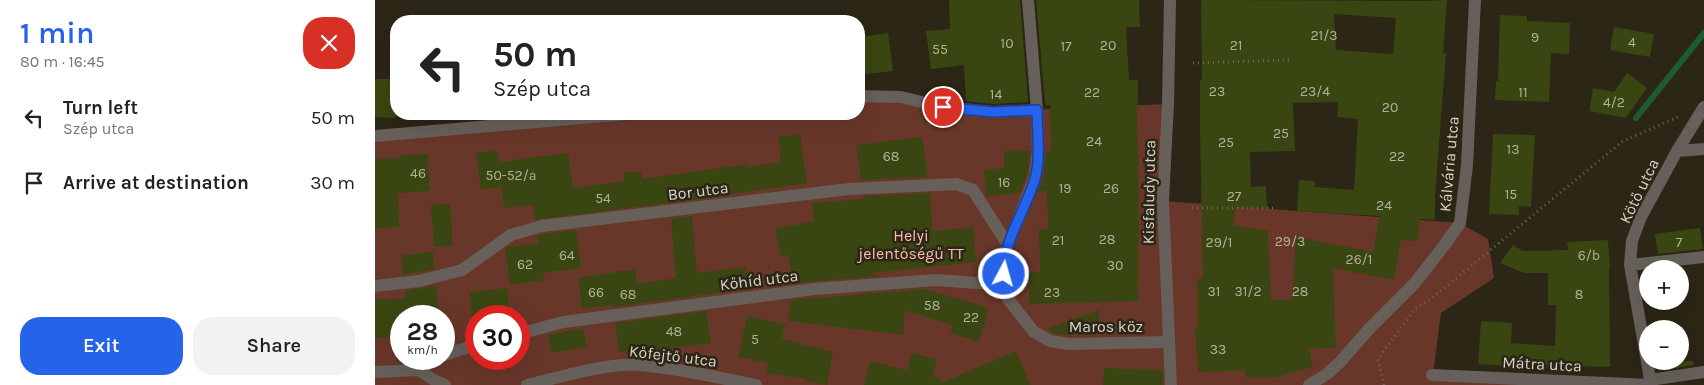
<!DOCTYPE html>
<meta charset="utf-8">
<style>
body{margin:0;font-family:Karla,sans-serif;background:#f2f2f2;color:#222;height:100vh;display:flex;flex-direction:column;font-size:19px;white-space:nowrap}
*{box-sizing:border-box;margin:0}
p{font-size:16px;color:#767676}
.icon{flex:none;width:28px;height:28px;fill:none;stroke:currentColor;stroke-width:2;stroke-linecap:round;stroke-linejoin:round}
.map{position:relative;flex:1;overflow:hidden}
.details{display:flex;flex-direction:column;background:#fff;width:375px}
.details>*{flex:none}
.hud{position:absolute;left:15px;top:15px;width:475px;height:105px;border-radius:20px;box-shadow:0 5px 20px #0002;background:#fff;color:#222;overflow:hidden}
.controls{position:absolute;left:1264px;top:260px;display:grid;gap:10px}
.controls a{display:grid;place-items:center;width:50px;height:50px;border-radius:50%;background:#fff;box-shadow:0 5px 20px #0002;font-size:25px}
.speed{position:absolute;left:15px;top:305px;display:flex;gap:10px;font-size:25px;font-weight:700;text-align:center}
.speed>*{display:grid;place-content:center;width:65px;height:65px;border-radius:50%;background:#fff;box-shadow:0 5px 20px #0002;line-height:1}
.speed small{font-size:12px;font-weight:400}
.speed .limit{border:8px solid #d22;background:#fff;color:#111}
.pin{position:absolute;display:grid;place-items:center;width:42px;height:42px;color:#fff;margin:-21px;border:2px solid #fff;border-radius:50%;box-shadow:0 1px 5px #0007}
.me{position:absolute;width:55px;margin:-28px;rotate:6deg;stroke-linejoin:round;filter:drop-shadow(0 0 4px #0008)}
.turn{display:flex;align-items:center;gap:18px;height:105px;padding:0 20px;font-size:22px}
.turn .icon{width:65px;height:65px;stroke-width:2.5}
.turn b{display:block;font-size:35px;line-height:42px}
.round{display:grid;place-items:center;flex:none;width:52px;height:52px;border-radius:20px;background:#f2f2f2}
.overview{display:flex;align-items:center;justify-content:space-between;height:85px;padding:0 20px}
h1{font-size:30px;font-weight:600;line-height:38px;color:#2563eb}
.primary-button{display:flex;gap:10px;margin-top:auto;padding:10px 20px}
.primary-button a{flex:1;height:58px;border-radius:20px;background:#2563eb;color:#fff;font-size:20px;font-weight:600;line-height:58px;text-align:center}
.primary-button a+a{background:#f2f2f2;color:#222}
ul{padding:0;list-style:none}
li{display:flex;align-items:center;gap:15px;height:65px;padding:0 20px}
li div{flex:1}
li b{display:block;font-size:19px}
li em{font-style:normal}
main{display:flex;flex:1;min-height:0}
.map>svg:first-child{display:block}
</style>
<main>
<section class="details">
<div class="overview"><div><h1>1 min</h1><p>80 m · 16:45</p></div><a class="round" style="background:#d93025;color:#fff"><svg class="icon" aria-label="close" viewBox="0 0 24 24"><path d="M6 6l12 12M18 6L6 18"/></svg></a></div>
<ul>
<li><svg class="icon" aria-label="left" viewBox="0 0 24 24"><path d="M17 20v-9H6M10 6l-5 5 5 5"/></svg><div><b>Turn left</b><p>Szép utca</p></div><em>50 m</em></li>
<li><svg class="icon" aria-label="arrive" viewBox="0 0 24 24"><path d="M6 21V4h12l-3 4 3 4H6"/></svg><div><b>Arrive at destination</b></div><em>30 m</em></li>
</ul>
<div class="primary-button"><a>Exit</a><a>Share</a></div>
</section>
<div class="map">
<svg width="1329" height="385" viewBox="0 0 1329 385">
<rect width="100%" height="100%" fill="#2b2615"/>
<!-- green -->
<path fill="#69372a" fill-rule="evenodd" d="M484,96l166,14 143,-6 -5,97 297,22 28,16 6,39 -53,35 -8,62 216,10h-1274v-249l252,-22h232zM26,316h43v43h-43zM101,316h43v43h-43z"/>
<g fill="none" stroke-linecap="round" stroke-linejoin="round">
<!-- stream -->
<path stroke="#1d5c30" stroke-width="6" d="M1261,118l68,-85"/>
</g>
<!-- building -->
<path fill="#3a4611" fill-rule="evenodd" d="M574,0h71l8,102 -35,2 -27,-3 -2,-36 -33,4 -5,-38 24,-2z
M661,0h103l1,27h-14l3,53h9v23h-1l2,98 -1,100 -109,3v-32h11l-1,-43h9l-1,-38 -9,1 5,-14 3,-27h5l-1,-46h-4l-1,-3z
M826,0l225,1 21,-1 -4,53h3l-11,143v24l-15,-1 -2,22 -17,-1 -7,40 -61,-12 3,80 -27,1 4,18 -35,10h-33v-7l-47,2 -3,-45h3l-1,-48 6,-1 -3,-147v-51h2zM959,14l62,4 -3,36 -57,-4zM963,102l-1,15 21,2 -4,71 -39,-3v-6l-16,-1 -2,31 82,5 -6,36 -77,-15 -4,63h-21l-3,-69 -35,-6 3,-18 31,2 -1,-23 -15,1 -1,-34 1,-1 44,-1 -2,-48z
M1125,15l27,1v5l43,2 -1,31 -18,-1 -2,49 -54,-2 1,-19h2z
M1239,27l40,7 -4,23 -40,-7z
M513,33l5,38 -34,4v-38z
M1252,73l20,15 -21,30 -37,-7 4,-23 21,4z
M0,79h21v39l-21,-1z
M425,134l7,49 -116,17 -156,20 -2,-15 -29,3 -2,-21 -21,3 -5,-37 21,-3 2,12 69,-9 5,35 52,-7 -2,-8 18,-2 1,8 106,-15v3l33,-5 -3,-25z
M1118,134l42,1 -4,72 -12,-1v9l-30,-1z
M547,137l6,40 -67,3 -5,-35z
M629,151h26l-3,24 -7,18 -34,3 -2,-25 20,-4z
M53,154l2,37 -32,2 1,34 -24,1v-69l25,-1 -1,-3z
M555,193l3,38 40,-4 3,35 -106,11 11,3 -87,7 -6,-28 -7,2 -6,-28 39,-8 -2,-18 51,-4v-3z
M75,204l3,41 -19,2 -3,-42z
M317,216l5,57 49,-6 2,22 -135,18 -1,-2 -30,4 -4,-31 57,-9 2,15 39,-6 -5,-59z
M1325,228l3,21 -45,5 -3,-20z
M201,230l5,38 -38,5 1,7 -34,5 -5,-36 3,-2 30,-4 -1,-7 7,-2z
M1233,240l2,27h-1l1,100 -72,-2v3l-60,-4 3,-43 31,2 -1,20 44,3 1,-41h-8v-32h-24l-24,-10 13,-18 10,6 45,-1 -1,-8z
M58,252l1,17 -31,6 -1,-20z
M61,285l3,31h-38v21l-26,1v-39h30v-8z
M132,288l3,28h-38l-2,-24z
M549,289l65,19 -10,34 -29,-9 3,-8 -48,-14 -2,24 -115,-14 3,-21z
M724,310l1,24 -36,1 -11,-2 -7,-4z
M331,311l5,32 -86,11 1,-3 -7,1 -4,-29z
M372,316l38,8 -3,15 51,13 -6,33 -21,-4v-2l-40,-6 2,-10 -30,-6z
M208,328l4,19 -36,6 -3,-18z
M641,351l14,34h-166l6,-24 37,9 5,-17 25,6 -4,18 8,2v4z
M1294,361h24l1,4 -24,4z
M729,368l58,2 1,15h-60z"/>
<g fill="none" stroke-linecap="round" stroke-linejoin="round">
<!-- path -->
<path stroke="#6a6557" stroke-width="3" stroke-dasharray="1 4" stroke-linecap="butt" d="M818,63l98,-3
M817,208h82
M1009,385l-6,-26 37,-50 16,-10 192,-158 55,-24"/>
<!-- lane -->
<path stroke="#67605a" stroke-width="12" d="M43,370l18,11 9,4"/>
<!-- street -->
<path stroke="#67605a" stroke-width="12" d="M653,0l9,110 1,40 -3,27 -27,68 -5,18 5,36 25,32 17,10 19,3 99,-2
M795,0l-2,104 -5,97 8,184
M484,96l42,1 41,10 51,5 44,-2
M0,136l252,-22
M1302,151l27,-2
M1255,265l74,-8
M0,286l44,-5 43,-11 49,-35 31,-9 307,-37 107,-5 17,6 35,55
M144,334l44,-12 251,-33 122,-9 69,5
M69,355l32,-10
M0,372l43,-2 19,-11
M1057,375l217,10
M1275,380l54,-8
M152,385c34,-8 78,-22 112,-20 40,3 79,13 117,20
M934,385l18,-11 13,-12 30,-34 45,-45 31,-40 14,-20 7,-58 8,-165
M1276,385l-21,-120 2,-24 9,-24 36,-66 27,-44"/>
</g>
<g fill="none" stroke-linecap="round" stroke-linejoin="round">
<!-- route casing -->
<g stroke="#184099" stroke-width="12">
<path id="route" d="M568,107l50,5 44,-2c0,22 4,47 -2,69 -9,30 -33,64 -31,95"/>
</g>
<!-- route -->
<use href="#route" stroke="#2563eb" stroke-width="9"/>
</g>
<g text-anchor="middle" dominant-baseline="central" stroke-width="5" stroke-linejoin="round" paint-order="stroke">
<!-- number labels -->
<g font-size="14" fill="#b0b19c">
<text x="949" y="35">21/3</text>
<text x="1160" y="37">9</text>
<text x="1257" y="42">4</text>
<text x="632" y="43">10</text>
<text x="733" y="45">20</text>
<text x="861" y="45">21</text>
<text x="691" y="46">17</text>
<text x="565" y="49">55</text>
<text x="842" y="91">23</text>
<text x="940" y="91">23/4</text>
<text x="717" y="92">22</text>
<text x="1148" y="92">11</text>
<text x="621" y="94">14</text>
<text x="1239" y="102">4/2</text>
<text x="1015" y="107">20</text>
<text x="906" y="133">25</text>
<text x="719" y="141">24</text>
<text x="851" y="142">25</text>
<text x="1138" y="149">13</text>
<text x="516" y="156">68</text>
<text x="1022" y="156">22</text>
<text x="43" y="173">46</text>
<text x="136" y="175">50-52/a</text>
<text x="629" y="182">16</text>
<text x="690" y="188">19</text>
<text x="736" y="188">26</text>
<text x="1136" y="194">15</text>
<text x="859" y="196">27</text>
<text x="228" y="198">54</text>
<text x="1009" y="205">24</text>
<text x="732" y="239">28</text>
<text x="683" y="240">21</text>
<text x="915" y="241">29/3</text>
<text x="844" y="242">29/1</text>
<text x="1304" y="242">7</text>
<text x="192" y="255">64</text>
<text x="1214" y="255">6/b</text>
<text x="984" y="259">26/1</text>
<text x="150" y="264">62</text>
<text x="740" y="265">30</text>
<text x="839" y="291">31</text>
<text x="873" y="291">31/2</text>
<text x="925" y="291">28</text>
<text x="221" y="292">66</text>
<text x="677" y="292">23</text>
<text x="253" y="294">68</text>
<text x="1204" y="294">8</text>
<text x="557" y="305">58</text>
<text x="596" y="317">22</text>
<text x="299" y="331">48</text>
<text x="380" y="339">5</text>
<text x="843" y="349">33</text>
</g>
<!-- street labels -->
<g font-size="16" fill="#d8d5ca" stroke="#2b2615">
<text transform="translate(1074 164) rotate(-85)">Kálvária utca</text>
<text transform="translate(323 191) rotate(-7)">Bor utca</text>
<text transform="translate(1264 191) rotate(-64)">Kötő utca</text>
<text transform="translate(774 192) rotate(-89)">Kisfaludy utca</text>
<text transform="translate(384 280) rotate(-7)">Kőhíd utca</text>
<text x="731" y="326">Maros köz</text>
<text transform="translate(298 356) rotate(7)">Kőfejtő utca</text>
<text transform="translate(1167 364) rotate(3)">Mátra utca</text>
</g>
<!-- park labels -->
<g font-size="16" fill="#fabcab" stroke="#2b2615">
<text x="536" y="235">Helyi<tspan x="536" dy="18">jelentőségű TT</tspan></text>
</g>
</g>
</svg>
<div class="controls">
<a>+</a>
<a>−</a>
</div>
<div class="speed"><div>28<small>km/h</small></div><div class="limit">30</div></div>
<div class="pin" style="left:568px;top:107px;background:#d93025"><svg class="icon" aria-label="arrive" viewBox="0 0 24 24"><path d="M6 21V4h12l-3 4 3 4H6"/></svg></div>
<svg class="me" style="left:629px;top:274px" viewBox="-20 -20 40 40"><circle r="17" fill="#2563eb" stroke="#fff" stroke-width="3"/><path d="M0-11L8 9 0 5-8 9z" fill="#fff"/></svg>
<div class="hud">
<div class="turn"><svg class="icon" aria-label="left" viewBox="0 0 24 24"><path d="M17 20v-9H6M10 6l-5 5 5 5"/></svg><div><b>50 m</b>Szép utca</div></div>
</div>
</div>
</main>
